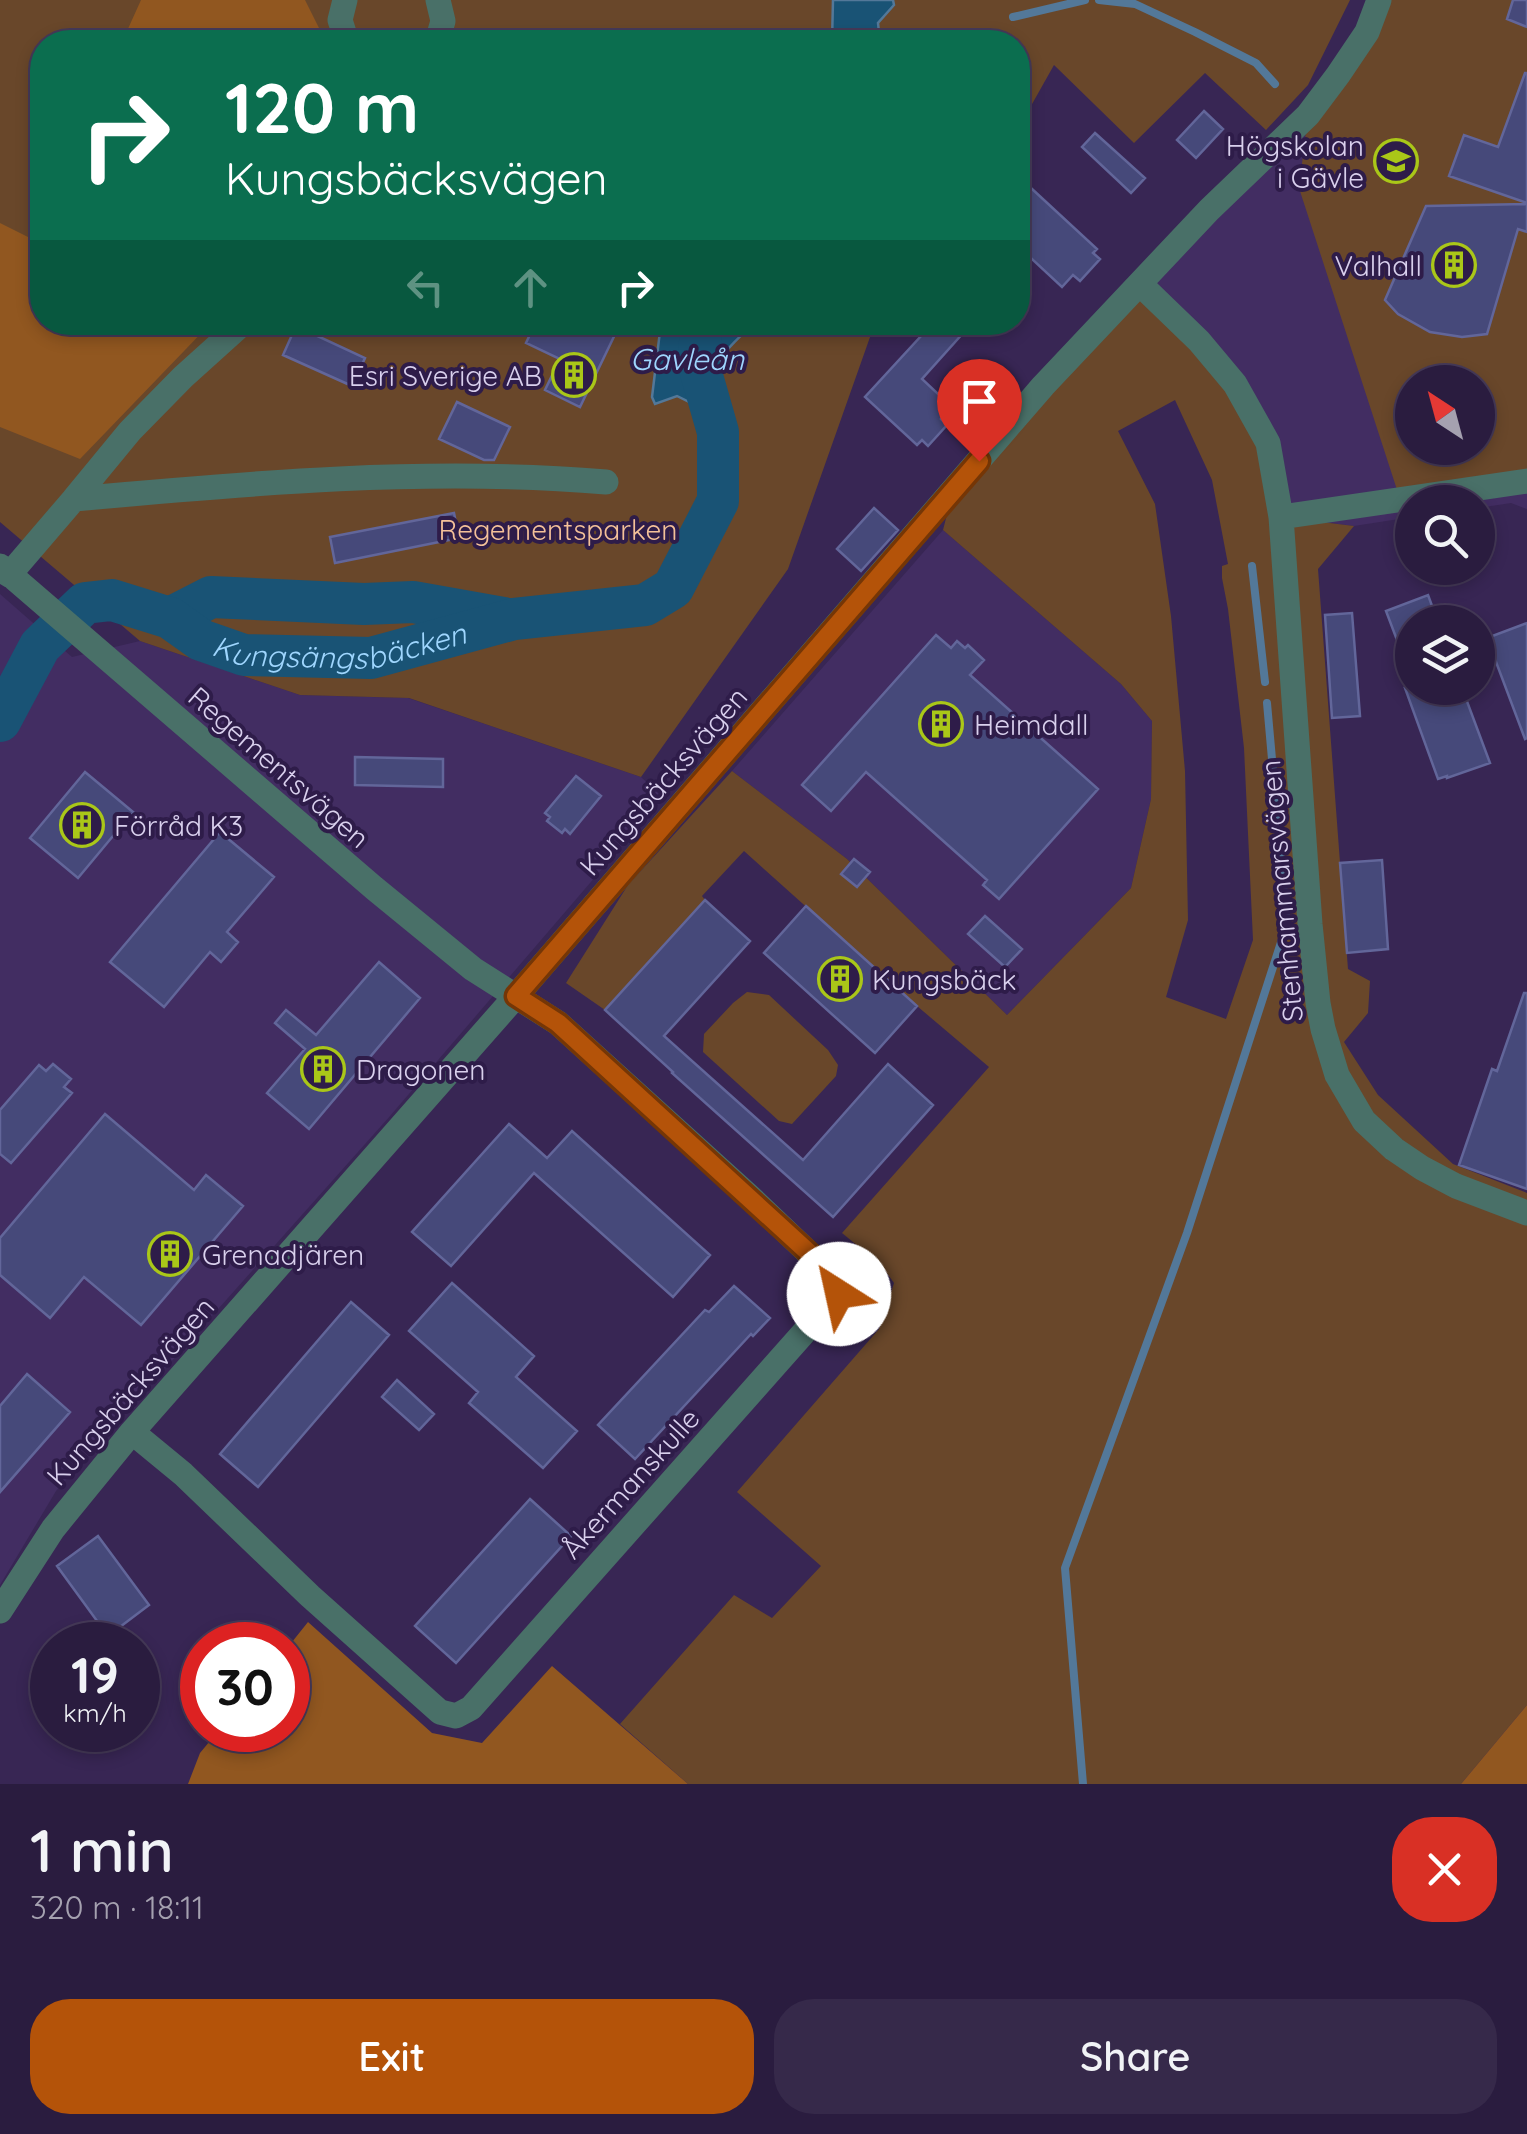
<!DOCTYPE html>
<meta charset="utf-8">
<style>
body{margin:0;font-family:Quicksand,sans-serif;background:#36294a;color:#f1f3f6;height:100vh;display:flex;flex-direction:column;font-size:38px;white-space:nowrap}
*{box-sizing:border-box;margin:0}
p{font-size:32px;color:#a5a1b0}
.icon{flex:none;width:55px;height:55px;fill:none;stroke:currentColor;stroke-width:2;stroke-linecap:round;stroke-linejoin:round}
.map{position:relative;height:1784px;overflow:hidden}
.sheet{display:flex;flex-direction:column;background:#2a1c3f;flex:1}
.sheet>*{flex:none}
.top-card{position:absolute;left:30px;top:30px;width:1000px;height:305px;border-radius:40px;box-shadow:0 5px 15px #0003,0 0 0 2px #463a59;background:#0b6e4f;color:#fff;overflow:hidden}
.needle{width:65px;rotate:324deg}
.tools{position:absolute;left:1395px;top:365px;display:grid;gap:20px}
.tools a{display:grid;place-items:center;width:100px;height:100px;border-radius:50%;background:#2a1c3f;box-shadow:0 5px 15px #0003,0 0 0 2px #463a59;font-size:50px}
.speed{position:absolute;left:30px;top:1622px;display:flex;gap:20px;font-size:50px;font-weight:700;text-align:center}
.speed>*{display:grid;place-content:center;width:130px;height:130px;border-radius:50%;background:#2a1c3f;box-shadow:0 5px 15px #0003,0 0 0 2px #463a59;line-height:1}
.speed small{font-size:25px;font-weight:400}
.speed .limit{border:15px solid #d22;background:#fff;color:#111}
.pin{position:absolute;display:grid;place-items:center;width:85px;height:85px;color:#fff;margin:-102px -42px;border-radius:50% 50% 50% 0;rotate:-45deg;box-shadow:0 0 10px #0007}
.pin .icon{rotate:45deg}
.me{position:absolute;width:110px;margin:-55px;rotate:325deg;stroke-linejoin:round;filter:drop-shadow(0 0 8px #0008)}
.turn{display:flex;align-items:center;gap:35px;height:210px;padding:0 30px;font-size:45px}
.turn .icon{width:130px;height:130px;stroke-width:2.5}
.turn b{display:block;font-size:70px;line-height:85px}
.lanes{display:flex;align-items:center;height:95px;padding:0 30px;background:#0003;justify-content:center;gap:50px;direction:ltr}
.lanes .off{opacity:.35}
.round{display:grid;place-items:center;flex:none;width:105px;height:105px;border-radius:40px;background:#36294a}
.overview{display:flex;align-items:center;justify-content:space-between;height:170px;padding:0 30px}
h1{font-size:60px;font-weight:600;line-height:75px}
.cta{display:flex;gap:20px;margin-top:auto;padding:20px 30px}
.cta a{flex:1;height:115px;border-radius:40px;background:#b45309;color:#fff;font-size:40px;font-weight:600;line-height:115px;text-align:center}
.cta a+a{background:#36294a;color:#f1f3f6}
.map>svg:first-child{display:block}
</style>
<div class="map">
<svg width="1527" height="1784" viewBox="0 0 1527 1784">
<rect width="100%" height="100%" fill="#382654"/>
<!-- built -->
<path fill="#422d62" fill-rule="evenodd" d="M1527,0v509l-16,-6 -33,5v-6h-66v15l-58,9 -73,-9 -141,-233 249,-246zM1412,382h66v66h-66z
M943,530l178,154 31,37 -1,78 -20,89 -124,127 -160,-156 -115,-88z
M0,594l72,63 68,-16 160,54 108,3 233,79 22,21 -273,318 -334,375 -56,94z"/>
<!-- green -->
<path fill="#69472a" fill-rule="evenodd" d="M0,0h1350l-42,85 -42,45 -61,-57 -71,70 -80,-78 -27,48 -9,7v-78h-976v280l833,1 -87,246 -147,208 -232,-79 -109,-3 -160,-54 -140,-119z
M1379,0h148v481l-127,18 -101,-311 9,-73zM1412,382h66v66h-66z
M1140,284l96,100 45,133 73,9 -36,43 30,400 22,12 -2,32 -24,29 34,53 75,69 74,29v512l-66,79h-773l-68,-60 114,-129 38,23 49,-52 -84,-74 142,-163 15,-46 -13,-18 -39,-32 147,-166 -72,-61 -173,-155 -42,45 3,4 -100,110 -39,-27 62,-98 104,-114 115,88 160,156 124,-127 20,-89 1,-78 -31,-37 -178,-154 10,-39zM1175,400l37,80 16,84 -6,2v12l6,31 16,139 9,192 -27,79 -60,-22 22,-77 -3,-149 -14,-155 -16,-112 -37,-73z
M747,992l22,3 59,55 10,15 -2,11 -44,48 -13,-3 -76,-69 1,-18 29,-31z"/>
<!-- forest -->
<path fill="#915720" d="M141,0h164l21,42h-204z
M42,217v105l169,1 -131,136 -80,-32v-204l32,16z
M308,1622l124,111 50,10 70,-77 136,118h-500l12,-31 19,-23h69v-83z
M1527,1705v79h-66z"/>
<!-- water -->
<path fill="#195375" stroke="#537899" stroke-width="2.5" d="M833,0h60l1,5 -16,18 2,19h-48z
M661,323h92c-9,11 -20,19 -28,30 -20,24 0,54 10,78l-27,2 -19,-31 -12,-6 -22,8 -3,-7z"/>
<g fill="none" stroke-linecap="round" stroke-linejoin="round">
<!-- stream -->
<path stroke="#537899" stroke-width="8" d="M1099,0l36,4 60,28 61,31 19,21
M1013,17l72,-17
M874,39l65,-4
M1252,566l13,116
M1267,703l19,213
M1083,1784l-18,-216 122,-335 98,-303"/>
<!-- river -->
<g stroke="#195375" stroke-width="42">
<path d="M170,618l41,-21 153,7 49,-2 90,16"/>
<path id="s1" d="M0,721l40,-75 45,-43 27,-3 58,18 31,22 43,15 127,3 143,-39 131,-14 28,-17 45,-87v-69l-20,-70 4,-40"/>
</g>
</g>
<!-- building -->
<path fill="#46497a" stroke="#62669a" stroke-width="2.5" d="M1513,0h14v27l-20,-8z
M1525,73h2v130l-78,-27 15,-41 34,12z
M1204,111l19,18 -27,29 -19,-18z
M1095,133l50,45 -14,15 -49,-46z
M1018,176l79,73 -4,4 7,6 -20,22 -7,-6 -11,12 -44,-41z
M1527,204v28l-9,-3 -31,105 -25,3 -32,-5 -32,-18 -13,-14 41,-94z
M536,322h85l-41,85 -35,-17 15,-31 -34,-16z
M907,322h66l-51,57 30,28 -11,12 6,6 -19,21 -6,-6 -5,5 -52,-48 56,-61z
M296,326l69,32 -13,28 -69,-31z
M457,402l53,25 -16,33h-10l-45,-21z
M874,508l24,22 -37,41 -24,-22z
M454,513l5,25 -124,25 -5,-26z
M1428,595l10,27h-26l-1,55 -25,-66z
M1352,613l8,103 -28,2 -7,-103z
M1527,623v115l-2,1 -38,-101z
M936,635l15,13 6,-7 8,7 3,-3 16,15 -14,15 128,114 -99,110 -16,-14 4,-5 -121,-108 -35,39 -29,-26z
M1405,688h57l28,75 -43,15v-2l-9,3z
M355,757l88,2v28l-88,-2z
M85,772l48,40 -55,66 -48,-40z
M576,776l25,20 -31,38 -5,-5 -3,4 -15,-12 3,-4 -5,-4z
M220,832l54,45 -47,55 11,10 -17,20 -11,-10 -46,55 -54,-45z
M854,859l16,13 -13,15 -16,-13z
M1382,860l6,89 -41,4 -7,-90z
M705,900l45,41 -86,95 139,124 85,-96 45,41 -100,112 -161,-144 1,-1 -68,-62z
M806,906l111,100 -42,47 -111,-100z
M985,916l37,33 -17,18 -37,-33z
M379,962l41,36 -111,131 -42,-36 38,-44 -30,-26 11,-13 30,25z
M1524,993h3v196l-68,-24 33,-96 5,2z
M53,1064l18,15 -7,8 8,6 -61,70 -11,-9v-44l39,-45 7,6z
M105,1114l89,76 12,-15 37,31 -102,119 -57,-48 -34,41 -50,-43v-37z
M509,1124l38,34 25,-27 138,124 -37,42 -139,-124 -83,93 -39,-34z
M452,1283l82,73 -18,21 61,54 -34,37 -74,-65 9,-11 -69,-61z
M734,1286l36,32 -17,18 -2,-2 -116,125 -37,-34 107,-115 4,2z
M351,1302l38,33 -131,152 -38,-33z
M27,1374l43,38 -70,80v-86z
M397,1380l37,34 -15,16 -37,-33z
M530,1499l41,37 -115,127 -41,-37z
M98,1536l51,69 -41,31 -51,-70z"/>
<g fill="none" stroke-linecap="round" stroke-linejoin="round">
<!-- minor -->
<path stroke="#497068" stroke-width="25" d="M345,0l-5,20 7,22
M437,42l6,-21 -5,-21
M1140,284l59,57 36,43 33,59 13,74 29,407 8,79 5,26 14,46 27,46 30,28 28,19 34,18 71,27
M74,499l56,-68 53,-54 61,-55
M1281,517l246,-36
M0,566l374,322 99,81 85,54 192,174 89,85v11l-368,415 -15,8 -16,-4 -130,-116 -127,-122 -51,-42
M9,575l65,-76c176,-16 355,-32 532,-17
M0,1611l53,-82 79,-97 384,-436 527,-610 166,-176 99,-95 30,-40 29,-43 12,-32"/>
</g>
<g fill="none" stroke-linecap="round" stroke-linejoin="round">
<!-- route casing -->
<g stroke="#753606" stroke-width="25">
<path id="route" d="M839,1294v-12l-7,-8 -274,-251 -42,-27 463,-535"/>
</g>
<!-- route -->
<use href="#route" stroke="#b45309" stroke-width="18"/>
</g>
<!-- icons -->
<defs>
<g id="university-ring" transform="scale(2.25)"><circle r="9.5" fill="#2e1c49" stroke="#aac718" stroke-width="1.5"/><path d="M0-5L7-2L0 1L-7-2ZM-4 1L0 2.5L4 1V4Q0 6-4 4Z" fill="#aac718"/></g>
<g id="building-ring" transform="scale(2.25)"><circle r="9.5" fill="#2e1c49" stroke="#aac718" stroke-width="1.5"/><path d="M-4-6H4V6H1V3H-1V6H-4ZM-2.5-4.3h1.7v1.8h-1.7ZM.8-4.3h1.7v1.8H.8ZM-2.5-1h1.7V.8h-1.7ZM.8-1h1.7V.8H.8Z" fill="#aac718"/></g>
</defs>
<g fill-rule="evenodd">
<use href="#university-ring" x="1396" y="161"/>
<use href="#building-ring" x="1454" y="265"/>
<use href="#building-ring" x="574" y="375"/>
<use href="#building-ring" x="941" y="724"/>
<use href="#building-ring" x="82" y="825"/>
<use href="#building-ring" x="840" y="979"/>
<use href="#building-ring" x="323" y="1069"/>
<use href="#building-ring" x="170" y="1254"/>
</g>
<g text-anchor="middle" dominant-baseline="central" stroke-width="8" stroke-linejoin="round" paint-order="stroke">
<!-- poi labels -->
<g font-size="28" fill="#d9d0ed" stroke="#2e1c49" text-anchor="start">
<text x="1364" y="145" text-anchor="end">Högskolan<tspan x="1364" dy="32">i Gävle</tspan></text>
<text x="1422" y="265" text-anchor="end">Valhall</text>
<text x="542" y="375" text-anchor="end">Esri Sverige AB</text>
<text x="974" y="724">Heimdall</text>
<text x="114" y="825">Förråd K3</text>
<text x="872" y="979">Kungsbäck</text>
<text x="356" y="1069">Dragonen</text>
<text x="202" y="1254">Grenadjären</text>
</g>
<!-- park labels -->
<g font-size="28" fill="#f4c199" stroke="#2e1c49">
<text x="558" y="529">Regementsparken</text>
</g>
<!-- street labels -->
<g font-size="28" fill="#d9d0ed" stroke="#2e1c49">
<text transform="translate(279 767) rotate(41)">Regementsvägen</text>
<text transform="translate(663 781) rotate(-49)">Kungsbäcksvägen</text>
<text transform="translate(1281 891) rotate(-95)">Stenhammarsvägen</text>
<text transform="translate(130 1391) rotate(-49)">Kungsbäcksvägen</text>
<text transform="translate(630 1483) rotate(-48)">Åkermanskulle</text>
</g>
<!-- water labels -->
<g font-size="30" font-style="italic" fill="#9fd6fe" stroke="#2e1c49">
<text x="687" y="359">Gavleån</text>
<text stroke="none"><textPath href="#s1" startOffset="415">Kungsängsbäcken</textPath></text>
</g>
</g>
</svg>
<div class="tools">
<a><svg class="needle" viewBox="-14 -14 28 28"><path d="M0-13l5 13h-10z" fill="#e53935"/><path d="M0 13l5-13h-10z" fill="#a5a1b0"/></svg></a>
<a><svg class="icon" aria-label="search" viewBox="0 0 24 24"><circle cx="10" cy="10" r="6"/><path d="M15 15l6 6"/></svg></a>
<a><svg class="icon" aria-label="layers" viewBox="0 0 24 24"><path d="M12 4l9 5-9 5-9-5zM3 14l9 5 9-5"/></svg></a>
</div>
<div class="speed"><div>19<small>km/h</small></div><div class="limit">30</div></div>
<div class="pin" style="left:979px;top:461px;background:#d93025"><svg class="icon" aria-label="arrive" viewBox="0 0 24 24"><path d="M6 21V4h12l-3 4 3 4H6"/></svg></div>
<svg class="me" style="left:839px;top:1294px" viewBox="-20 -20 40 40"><circle r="19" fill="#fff"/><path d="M0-13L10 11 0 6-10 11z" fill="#b45309"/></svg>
<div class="top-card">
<div class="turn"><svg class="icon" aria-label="right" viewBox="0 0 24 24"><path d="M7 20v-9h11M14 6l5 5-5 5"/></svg><div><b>120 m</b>Kungsbäcksvägen</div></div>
<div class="lanes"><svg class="icon off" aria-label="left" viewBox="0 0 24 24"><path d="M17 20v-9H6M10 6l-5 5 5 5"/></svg><svg class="icon off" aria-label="ahead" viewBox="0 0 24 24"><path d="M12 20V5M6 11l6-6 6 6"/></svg><svg class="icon" aria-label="right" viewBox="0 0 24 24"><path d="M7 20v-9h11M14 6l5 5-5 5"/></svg></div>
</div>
</div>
<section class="sheet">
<div class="overview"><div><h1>1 min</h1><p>320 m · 18:11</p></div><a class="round" style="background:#d93025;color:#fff"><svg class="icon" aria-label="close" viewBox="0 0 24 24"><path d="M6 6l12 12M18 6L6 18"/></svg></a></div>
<div class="cta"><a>Exit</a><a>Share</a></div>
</section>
